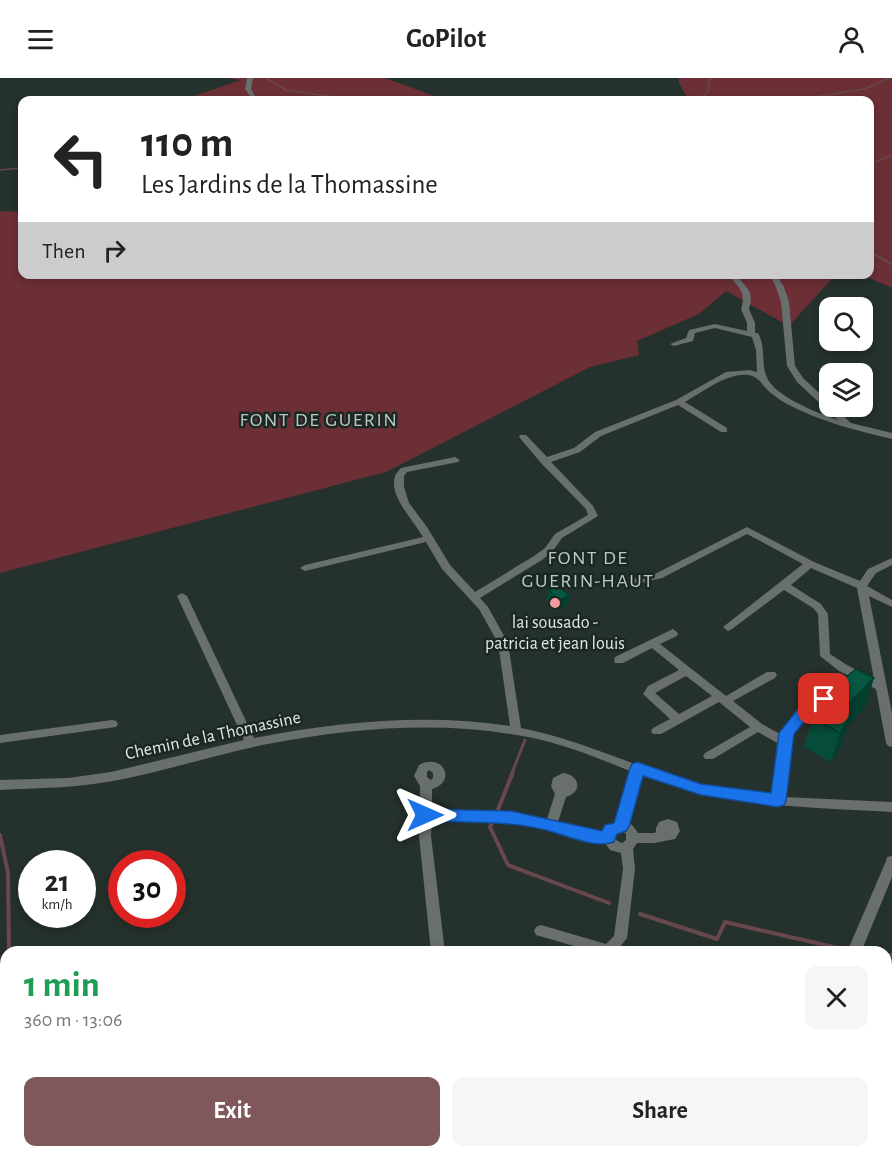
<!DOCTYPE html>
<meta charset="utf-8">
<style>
body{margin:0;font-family:"Alegreya Sans",sans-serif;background:#f6f6f6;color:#222;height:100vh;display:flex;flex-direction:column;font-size:22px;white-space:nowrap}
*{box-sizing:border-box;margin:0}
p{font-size:20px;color:#767676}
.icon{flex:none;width:33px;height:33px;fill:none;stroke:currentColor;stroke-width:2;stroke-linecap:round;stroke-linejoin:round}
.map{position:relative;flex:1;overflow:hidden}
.side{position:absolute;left:0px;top:868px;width:892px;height:212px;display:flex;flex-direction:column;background:#fff;border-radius:18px 18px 0 0;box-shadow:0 3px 9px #0003}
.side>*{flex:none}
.top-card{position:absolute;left:18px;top:18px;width:856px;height:183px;border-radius:12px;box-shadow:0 3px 9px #0003;background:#fff;color:#222;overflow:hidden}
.buttons{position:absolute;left:819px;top:219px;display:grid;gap:12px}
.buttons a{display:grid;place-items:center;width:54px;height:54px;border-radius:12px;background:#fff;box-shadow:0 3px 9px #0003;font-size:30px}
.speed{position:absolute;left:18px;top:772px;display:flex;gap:12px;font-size:30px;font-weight:700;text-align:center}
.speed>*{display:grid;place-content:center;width:78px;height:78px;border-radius:50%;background:#fff;box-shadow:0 3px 9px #0003;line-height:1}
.speed small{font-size:15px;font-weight:400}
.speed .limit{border:9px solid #d22;background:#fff;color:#111}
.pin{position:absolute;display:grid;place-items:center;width:51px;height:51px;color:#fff;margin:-26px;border-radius:12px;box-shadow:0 3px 9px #0006}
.me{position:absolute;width:66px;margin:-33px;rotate:90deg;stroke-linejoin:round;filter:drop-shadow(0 0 4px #0008)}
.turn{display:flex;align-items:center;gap:21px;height:126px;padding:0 24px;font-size:27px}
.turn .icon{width:78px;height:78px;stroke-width:2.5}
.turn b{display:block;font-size:42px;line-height:51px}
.then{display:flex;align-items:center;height:57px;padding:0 24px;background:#0003;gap:12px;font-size:22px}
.round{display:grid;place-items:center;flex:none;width:63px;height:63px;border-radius:12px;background:#f6f6f6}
.summary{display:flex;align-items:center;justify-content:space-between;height:102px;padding:0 24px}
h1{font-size:36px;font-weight:700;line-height:45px;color:#1e9e55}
.action{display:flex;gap:12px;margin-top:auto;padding:12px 24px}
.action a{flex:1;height:69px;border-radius:12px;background:#80585b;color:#fff;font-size:24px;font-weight:700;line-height:69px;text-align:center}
.action a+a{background:#f6f6f6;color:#222}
header{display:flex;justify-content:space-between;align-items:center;height:78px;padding:0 24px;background:#fff;font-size:27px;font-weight:700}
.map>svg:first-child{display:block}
</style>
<header><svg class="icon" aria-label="menu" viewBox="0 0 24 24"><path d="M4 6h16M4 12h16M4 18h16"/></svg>GoPilot<svg class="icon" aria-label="person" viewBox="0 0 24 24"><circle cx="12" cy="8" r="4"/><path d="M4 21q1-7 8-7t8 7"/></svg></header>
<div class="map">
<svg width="892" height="1079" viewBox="0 0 892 1079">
<rect width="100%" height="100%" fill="#25312c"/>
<!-- green -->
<path fill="#6c2f36" d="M228,0h157l52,19 34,3h-289l59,-20z
M679,0h213v210l-29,-13 7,-1v-174h-181l-10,-17z
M0,133l22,1v62l813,1 -46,51 -63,-35 -27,23 -62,27 2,14 -49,12 -204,105 -386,101z"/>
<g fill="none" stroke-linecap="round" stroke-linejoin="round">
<!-- stream-far3 -->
<path stroke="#68474d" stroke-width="1.5" d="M266,0l20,12 68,10
M393,22h9
M705,22l-2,-4 5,-4 1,-12 3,-2
M797,22l67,-11 26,-11
M870,86l22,-9
M0,92l21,-2"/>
<!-- stream-far2 -->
<path stroke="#68474d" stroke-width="2" d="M870,174l22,12"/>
<!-- stream-far1 -->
<path stroke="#68474d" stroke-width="3" d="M512,695l13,-33"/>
<!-- stream -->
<path stroke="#68474d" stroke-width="4" d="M497,734l16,-40
M492,745l-2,4 18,38 101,38
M0,757l8,38 1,79
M640,836l77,25 8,-17 122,28
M886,877h6
M3,924l3,-24"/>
<!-- minor -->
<path fill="#696f6d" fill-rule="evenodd" d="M247,0h6l-2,11 6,11h-4l-8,-11z
M728,196h7c11,13 20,18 14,35l6,14v10h3c8,14 3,28 8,42 6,21 52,38 72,45l-41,-38 -10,-16 -6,-64 -5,-15 -7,-13h7l8,13 5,15 6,64 8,12 27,25v3h3l18,17 41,10v6c-37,-9 -71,-17 -105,-35 -5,-3 -10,-6 -15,-10 -9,-7 -13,-18 -24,-19 -22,-2 -45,17 -63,27l42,26v4h-6l-43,-27 -77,31 -21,16 -29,10 42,44 5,10 -36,22 -10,14 -10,8 -62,38 8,9 20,36 13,85c57,11 107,36 161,52 29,9 60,13 90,16l5,-53 -19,-11 -45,27h-8l-2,-3 2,-3 45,-26 -31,-25 -58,32h-8l-2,-3 2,-3 17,-9 -27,-25 5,-8 31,-16 -27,-22 -29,15h-8l-1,-3 1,-3 58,-28 5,4 -1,3 -17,8 66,52 41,-24h8l2,3 -2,3 -42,23 29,23 18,10c9,-16 32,-44 53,-40l2,3 -2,3c-20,7 -36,21 -44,41l-5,56 108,5v10c-89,-5 -166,-5 -251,-37l-13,47 5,4 5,7h16l2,-1v-4l3,-6 9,-3 9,3 3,9 -5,8 -21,4h-17l-4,6 2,20 -8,69 -11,14h-21l-59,-17 -2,-4 2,-4 5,-2 65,19 8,-8 9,-67 -2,-16 -11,-3 -5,-7 -83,-18 -41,-4 -49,-1 -1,16 14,116h-14l-12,-116 1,-50 -6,-10 5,-11c23,-13 39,16 13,24v21l63,2 52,7 8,-25 -4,-8 2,-8 10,-5c16,2 21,18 3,24l-8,25 46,11 5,-7 6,-4 15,-51c-25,-10 -51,-21 -77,-28 -90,-24 -189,-17 -280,0 -54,10 -106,28 -160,38 -37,7 -75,7 -113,9v-10l68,-2 43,-6 133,-32 -67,-144 5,-3 5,3 67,142c84,-16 171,-25 256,-12l-12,-83 -19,-34 -37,-40 -16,-27 -121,29 -5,-3 5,-3 118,-28c-9,-16 -35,-42 -28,-61 0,-1 5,-7 6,-8l54,-11 5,3 -2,2 -51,10 -3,4v11l5,16 18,24 23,38 25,27 59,-36 11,-8 10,-14 33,-19 -2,-6 -45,-46 -22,-26 1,-2h6l21,22 27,-9 21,-16 81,-32 50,-28 24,-2 7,2 -1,-22 -4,-13 -37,-9 -20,5 -2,8 -19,5 -4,-2 16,-6 3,-8 26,-6 32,7v-8l-6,-14c6,-18 -3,-21 -13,-35zM686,598l26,20 -33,18 -24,-21zM429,692l4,3v5l-2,2 -4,-3v-5zM619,753h4l3,3v6l-4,3 -6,-3v-5z
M747,449l67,35 46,19 8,-12 24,-11v7l-16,8 -9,13 25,14v7l-23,-11 23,117v34l-4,-1 -2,-3 -10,-54 -37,-18 -19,-15 -2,-42 -5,-6 -29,-18 -52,39 -4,2 -5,-4 80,-63 -56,-30 -85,44 -30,7 -5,-3 1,-2 27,-6zM811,490l46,20 17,91 -27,-14 -17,-11 -2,-40 -7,-10 -30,-19z
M112,642l4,1 2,3 -2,3 -116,16v-8z
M892,778v21l-31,75h-14l39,-91 1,-4z
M560,1074h45l-2,5h-45z
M748,1074h16l1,5h-16z"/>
</g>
<!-- wall -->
<path fill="#064c3a" d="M548,512l21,5 -1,10 -8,4 -13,-9z
M818,622l47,8 -17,17 -7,22 -10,15 -27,-15z"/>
<!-- shaded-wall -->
<path fill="#053e2f" d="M569,517l-1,10 -8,4 1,-9z
M874,600l-9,30 -17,17 -7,22 -10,15 9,-29v-21z"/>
<!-- building -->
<path fill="#075843" stroke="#053e2f" stroke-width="1.5" d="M557,508l12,9 -8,5 -13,-10z
M856,591l18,9 -34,34 10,5 -10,16 -28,-15 13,-14 -7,-4 18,-19 3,2z"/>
<!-- route -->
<path fill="#1a73e8" stroke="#114b97" stroke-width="1.5" d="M824,615l7,6 -18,12 -19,23 -8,67 -2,4 -6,2 -77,-12 -58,-19 -14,51 -3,4 -9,3 -3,8c-17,6 -38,-3 -55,-8 -42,-14 -89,-11 -134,-13l-5,-2 -3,-4 3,-4 5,-2 86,2 91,20 3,-6 9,-2 16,-55 2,-4 5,-2 64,22 70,9 8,-60 23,-29z"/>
<!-- markers -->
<circle fill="#f49aa1" stroke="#1b2723" stroke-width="2" cx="555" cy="525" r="6"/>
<g text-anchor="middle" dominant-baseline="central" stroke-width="5" stroke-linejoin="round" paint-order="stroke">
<!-- poi labels -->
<g font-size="18" fill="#e0e8e5" stroke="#1b2723">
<text x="555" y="545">lai sousado -<tspan x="555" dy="21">patricia et jean louis</tspan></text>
</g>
<!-- street labels -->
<g font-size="18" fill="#e0e8e5" stroke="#1b2723">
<text transform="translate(213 658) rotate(-12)">Chemin de la Thomassine</text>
</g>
<!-- neighbourhood labels -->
<g font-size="20" letter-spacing="1.5" fill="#b9c8c2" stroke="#1b2723">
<text x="319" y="342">FONT DE GUERIN</text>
<text x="588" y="480">FONT DE<tspan x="588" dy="23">GUERIN-HAUT</tspan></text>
</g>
</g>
</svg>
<div class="buttons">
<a><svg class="icon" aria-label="search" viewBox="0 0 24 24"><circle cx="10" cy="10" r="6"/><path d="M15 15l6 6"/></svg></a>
<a><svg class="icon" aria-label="layers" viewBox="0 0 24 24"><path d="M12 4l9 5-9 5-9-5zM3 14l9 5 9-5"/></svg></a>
</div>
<div class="speed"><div>21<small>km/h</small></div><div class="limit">30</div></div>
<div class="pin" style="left:824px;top:621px;background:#d93025"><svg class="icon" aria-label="arrive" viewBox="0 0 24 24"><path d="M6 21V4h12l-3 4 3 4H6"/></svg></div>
<svg class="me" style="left:425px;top:737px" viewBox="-20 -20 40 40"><path d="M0-17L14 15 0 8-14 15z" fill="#1a73e8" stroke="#fff" stroke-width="4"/></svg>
<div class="top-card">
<div class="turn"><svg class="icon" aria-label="left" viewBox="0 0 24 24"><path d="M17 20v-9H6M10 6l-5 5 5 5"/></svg><div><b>110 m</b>Les Jardins de la Thomassine</div></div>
<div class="then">Then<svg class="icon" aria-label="right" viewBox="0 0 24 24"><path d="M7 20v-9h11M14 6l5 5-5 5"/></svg></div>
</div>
<section class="side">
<div class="summary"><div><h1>1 min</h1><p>360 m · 13:06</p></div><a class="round"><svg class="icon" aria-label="close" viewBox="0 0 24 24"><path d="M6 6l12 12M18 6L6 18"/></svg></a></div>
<div class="action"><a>Exit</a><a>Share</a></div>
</section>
</div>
